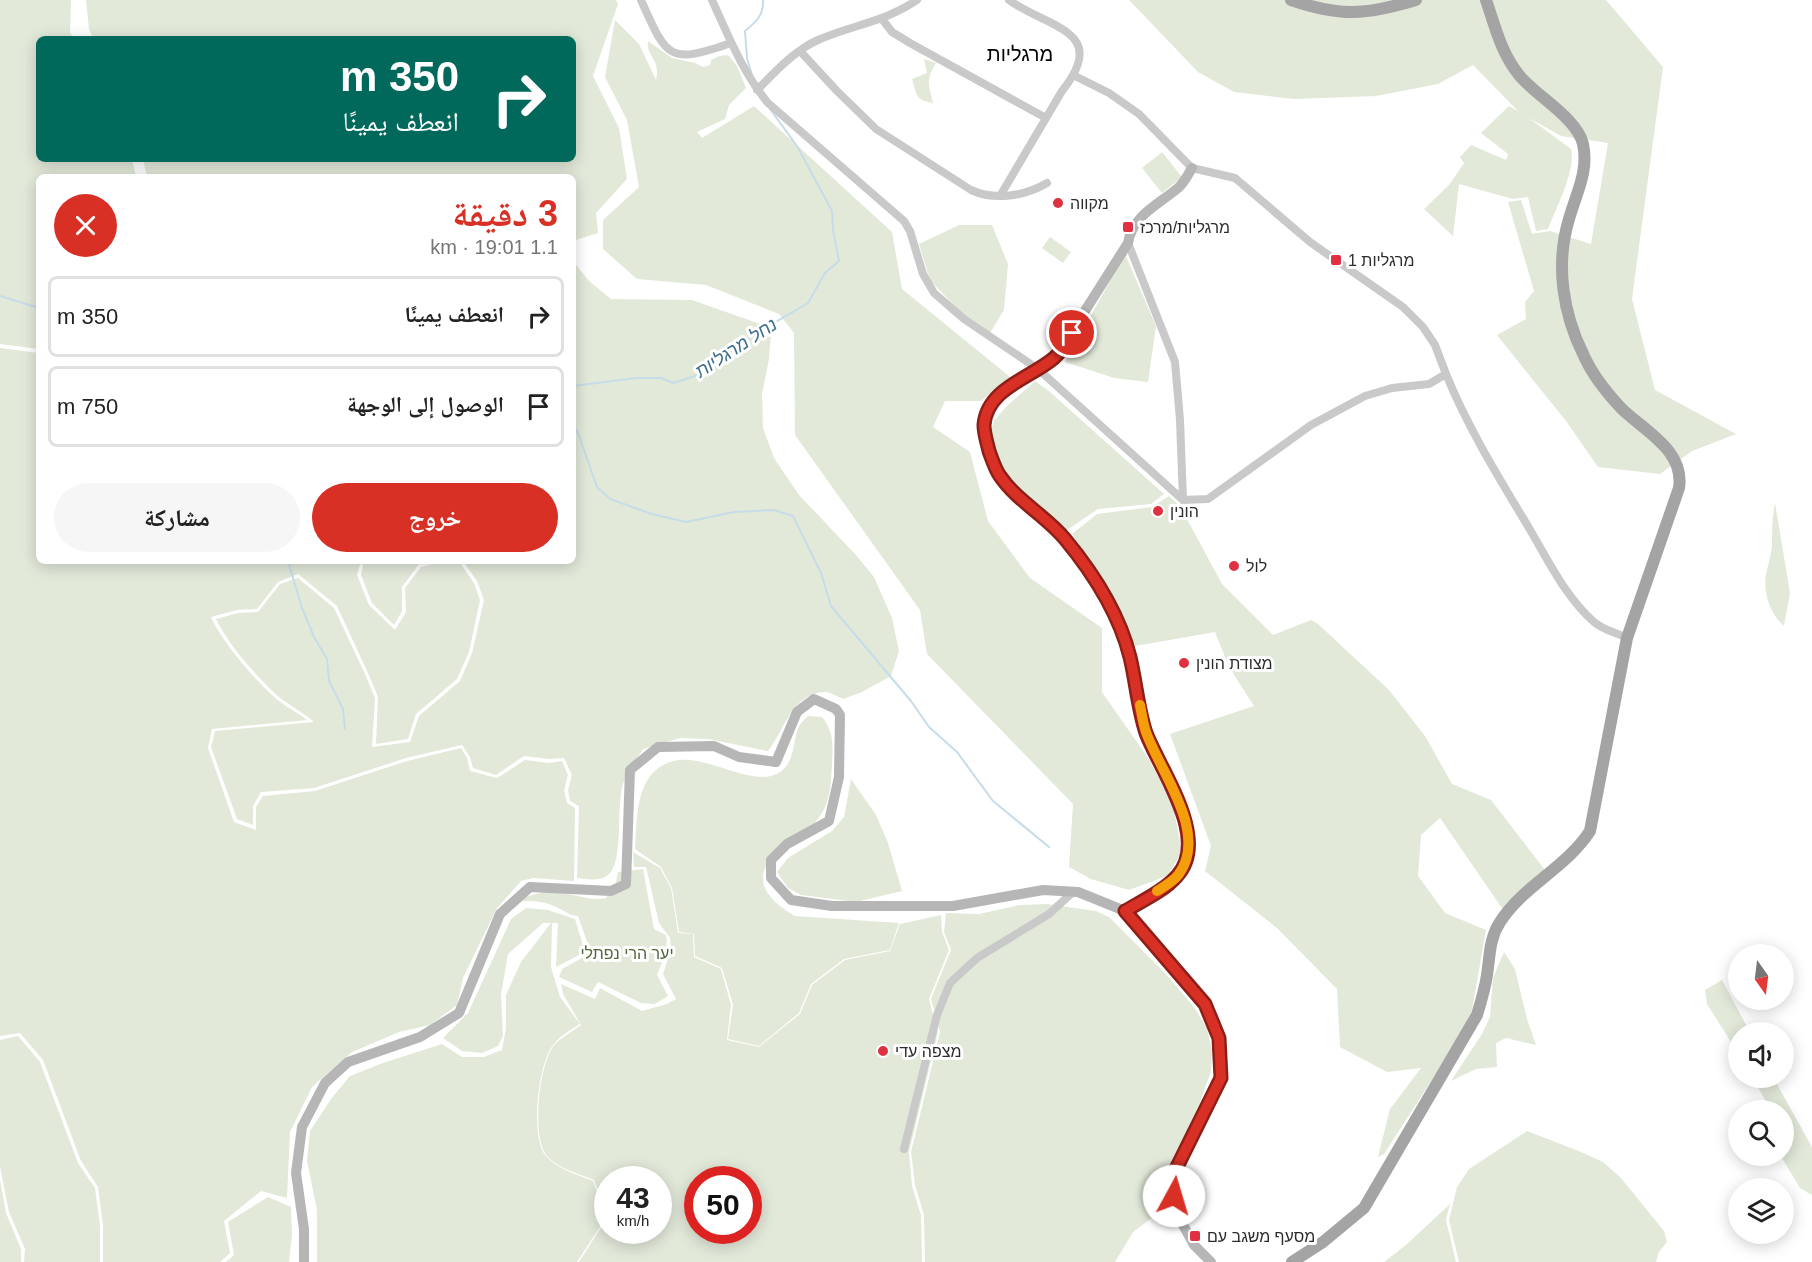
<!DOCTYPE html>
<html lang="ar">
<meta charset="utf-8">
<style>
body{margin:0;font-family:Helvetica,"Noto Naskh Arabic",Heebo,sans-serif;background:#f6f6f6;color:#222;direction:rtl;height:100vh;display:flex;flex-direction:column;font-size:22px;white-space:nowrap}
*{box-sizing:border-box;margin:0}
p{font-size:20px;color:#767676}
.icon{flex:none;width:33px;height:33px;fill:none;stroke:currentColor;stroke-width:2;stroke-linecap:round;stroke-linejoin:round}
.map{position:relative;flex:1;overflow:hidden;direction:ltr}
.side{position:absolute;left:36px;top:174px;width:540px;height:390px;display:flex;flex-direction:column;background:#fff;border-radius:9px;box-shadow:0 3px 15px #0003;direction:rtl}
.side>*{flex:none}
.top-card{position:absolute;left:36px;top:36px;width:540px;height:126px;border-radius:9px;box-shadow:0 3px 15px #0003;direction:rtl;background:#00695c;color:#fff;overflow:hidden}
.needle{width:39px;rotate:166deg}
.controls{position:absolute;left:1728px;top:944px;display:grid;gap:12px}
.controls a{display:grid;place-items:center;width:66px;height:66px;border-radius:50%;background:#fff;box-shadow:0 3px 15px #0003;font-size:30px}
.speed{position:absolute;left:594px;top:1166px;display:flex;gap:12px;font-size:30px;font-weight:700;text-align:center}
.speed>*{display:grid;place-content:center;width:78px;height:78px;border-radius:50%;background:#fff;box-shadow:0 3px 15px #0003;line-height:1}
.speed small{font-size:15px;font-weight:400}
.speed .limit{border:9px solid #d22;background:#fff;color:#111}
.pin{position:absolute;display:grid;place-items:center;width:51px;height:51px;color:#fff;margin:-26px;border:3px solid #fff;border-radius:50%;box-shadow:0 2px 6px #0007}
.me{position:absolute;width:66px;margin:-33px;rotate:6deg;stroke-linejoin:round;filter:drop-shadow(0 0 4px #0008)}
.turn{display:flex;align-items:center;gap:21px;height:126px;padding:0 18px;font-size:27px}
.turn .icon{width:78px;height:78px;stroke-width:2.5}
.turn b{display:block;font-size:42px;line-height:51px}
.round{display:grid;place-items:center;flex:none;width:63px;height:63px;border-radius:32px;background:#f6f6f6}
.summary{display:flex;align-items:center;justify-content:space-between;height:102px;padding:0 18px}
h1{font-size:36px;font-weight:700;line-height:45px;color:#d93025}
.primary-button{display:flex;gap:12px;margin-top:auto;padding:12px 18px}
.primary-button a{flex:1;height:69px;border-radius:36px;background:#d93025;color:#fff;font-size:24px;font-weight:700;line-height:69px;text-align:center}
.primary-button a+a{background:#f6f6f6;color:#222}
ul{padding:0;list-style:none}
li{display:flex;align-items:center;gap:18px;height:81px;margin:0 12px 9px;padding:0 6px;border:3px solid #e0e0e0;border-radius:9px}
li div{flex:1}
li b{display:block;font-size:22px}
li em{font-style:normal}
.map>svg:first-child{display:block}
</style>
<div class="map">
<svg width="1812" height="1262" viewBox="0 0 1812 1262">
<rect width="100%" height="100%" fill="#fff"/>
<!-- green -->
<path fill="#e2e9d9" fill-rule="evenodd" d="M0,0h71l-1,32 4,7h-35v120h93l4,18h-97v172l-39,-5z
M86,0h530l2,4 -25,72 26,52 8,51 -31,34 2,20 -25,8v-64h-426l-4,-18h430v-120h-480l-4,-10z
M1129,0h477l57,67 -31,232 23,91 81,44 -44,17 -32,23 -62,-7 -32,-46 -69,-86 29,-16 -1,-17 9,-11 -26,-89 13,-2 11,34 18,-3 41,13 17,-101 -47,-7 -32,-18 42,31c5,22 -15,59 -23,80l-12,2 -8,-34 -15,2 -54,-15 -6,52 -29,-27 25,-24 15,-22 -4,-6 11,-12 35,15 2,-6 -27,-21 28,-27 9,5 -45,-46 -35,19 -62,12 -82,3 -60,-7 -36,-20z
M615,20l24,24 17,36c5,-22 -10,-22 -8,-39l24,17 23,5 8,4 7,-2 1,-5 8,-4 9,-1 9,11 9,22 -17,17 -4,14 -28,13 5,6 52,-32 138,126 10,57 108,88 -29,24h-36l-12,26 37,25 18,69 42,57 72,50v64l48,69 23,45 9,46 -15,24 -38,14 -38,-11 -22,-12 4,-63 -146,-150 -7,-44 -125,-175 -1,-102 -15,-19 -73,-29 -69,-6 -34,-30v-29l36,-33 -12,-67 -22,-43z
M924,59l12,4c-11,18 -7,21 -3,40 -18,-3 -16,-8 -21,-24l15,-6z
M1162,152l20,25 -20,16 -20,-25z
M959,225h33l16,39 -4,46 -14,23 -24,-15 -36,-38 -11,-36z
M1050,237l21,15 -8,11 -21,-15z
M1125,254l31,72 -8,56 -34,-4 -49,-16z
M573,261l16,20 22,18 81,1 71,25 8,8 -2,26 -7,35 1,34 11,30 25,37 56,59 19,23 18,41 7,33 -8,25 -29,16 -19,7c-6,-3 -13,-7 -18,-7 -33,1 -41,39 -57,59l-60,-12 -28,-1 -37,11c-6,10 -15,21 -19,32 -9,22 1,80 -16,94 -8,7 -21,4 -31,3l2,-72 -9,-5 -2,-11 4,-15 -8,-17 -15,1 -25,-3 -28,19 -23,-7 -3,-11 -8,-12 -56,13 -92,30 -53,4 -8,14v19l-16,-6 -26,-72 4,-16 99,-9c-11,-10 -24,-16 -35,-25 -22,-20 -50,-51 -63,-78l22,-6 20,-1 22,-28 18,-6 36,30 31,66 10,24 -3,49 38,-5 9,-26 41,-35 12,-28 12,-53 -7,-19 -14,-20h110z
M0,348l39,5v208h322l-4,14 12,30 26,25 11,-18 -1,-24 16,-21 23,-6 16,2 14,20 6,17 -11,52 -12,27 -41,35 -8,25 -32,5 2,-47 -10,-24 -31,-67 -39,-32 -20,8 -21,27 -20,1 -26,7c10,24 48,68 68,84 9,7 19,12 28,19l-95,9 -4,19 26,74 22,8v-23l7,-11 52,-5 92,-30 54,-13 6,10 3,13 27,7 28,-18 24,3 13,-2 6,14 -4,15 3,13 8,5 -1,73 -41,-3 -12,3 -24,27 -34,70 -6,27 -27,20 -31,7 -47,20 -40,35 -22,45 -3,66 -26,-7 -37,30 6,32 -10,9h-117v-37l-5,-38 -17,-26 -38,-101 -23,-27 -20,3z
M1035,381l15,11 114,102 -13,10 -53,5 -34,23 -65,-64 -9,-33 4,-14 13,-15z
M1169,496l15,14 4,11 34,63 51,51 38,-15 7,4 71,66 36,46 27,48 39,16 54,70 -41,41 -64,-93 -19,17 -3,41 27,37 41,17 -14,80 -8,20 -80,124 -6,3 12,-48 31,-41 -34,4 -47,-25 -3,-58 -60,-61 -72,-57 6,-25 -41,-112 84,-28 -25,-39 -14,-35 -80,14 -25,-53 -38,-59 25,-20 55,-7z
M1775,503l15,90 -6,33c-14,-12 -21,-33 -18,-52 2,-9 5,-18 6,-28 0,-15 0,-28 3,-43z
M364,561h66l-11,3 -17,23v24l-8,14 -22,-22 -11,-28z
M808,716l14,1c12,14 11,29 10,47 -1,15 -1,31 -8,45 -9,19 -29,32 -45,45 -4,4 -11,8 -13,12 -12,23 13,41 29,50l104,7 -9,27 -46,9 -33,25 -12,29 -40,33 -31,-7 5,-34 -11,-37 -27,-12 -1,-22 -15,-2 -7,-44 -11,-21 -26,-18c2,-32 0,-79 39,-88 33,-8 81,29 106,11 16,-11 12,-31 19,-46 2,-3 6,-7 9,-10z
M851,779l25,36 12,28 14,48 -46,11 -55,-7 -13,-7 -11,-16 11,-14 44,-27 12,-14z
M633,852l27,16 11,20 7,45 15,1 1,23 27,12 10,36 -4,35 32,7 41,-33 12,-29 33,-25 45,-9 10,-27 41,-9 1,17 7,18 -20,49 9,33 -29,120 3,34 9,29 1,47h-343l28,-44 1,12h50v-51h-50l-1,26 -4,-1 -9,-24c-16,-7 -39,-12 -49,-27 -13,-20 -6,-91 10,-109 7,-7 18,-13 26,-19l-18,-31 -2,-10 34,15 5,-11 42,23 25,-7 9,-5 -13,-25 8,-25 -1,-11 -11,-15 -13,-56h-12zM698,1179h50v51h-50z
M643,869l11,60 12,6c3,14 -4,27 -9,40l11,21 -13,8 -14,-1 -43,-21 -6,10 -33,-15 3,-8 29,-16 -13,-37c-7,0 -12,-4 -18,-7 -15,-8 -29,-9 -45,-7 18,-10 37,-12 57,-7 12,2 22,6 34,3l10,-16 2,-10z
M1047,904l49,7 13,6 56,56 29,34 13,21 5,23 -1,20 -10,29 -36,78 1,22 -2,9 -31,23 -18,30h-190l-1,-47 -9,-30 -4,-33 29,-120 -9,-33 20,-49 -7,-18 2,-19 33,1 41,-9z
M526,908l22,2 27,9 10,33 -29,15 2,-44h-6l-1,44 9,30 20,27c-9,6 -20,12 -26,20 -16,17 -24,92 -9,111 12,14 31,19 48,26l9,24 5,2v9l-30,46h-260v-52l-10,-49 3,-30 21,-32 19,-23 33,-13 59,-19 20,13h22l18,-7 4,-22v-33l15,-33 30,-39h-8l-35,31 -7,41 2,41 -5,10 -16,7 -20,-2 -19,-13 25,-25 43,-94z
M1504,952l11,17 12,50 9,26 -30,-7 -10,5 1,24 -21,2 -25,12 31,-47 8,-17 3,-39z
M1722,980l28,52h-12v21l-31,-49 -2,-14z
M18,1036l22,26 38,101 17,25 5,38v36h-76l1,-13 -16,-37 -9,-45v-127z
M1752,1077h21l39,70v48l-12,-7 -20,-33h4v-45h-13z
M1527,1131l54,21 22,10 18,16 43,53 3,11 -8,10 -3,10h-197l-10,-42 8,-33 12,-18z
M0,1180l6,33 15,36v13h-21z
M268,1197l23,10 1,28 -3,27h-63l8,-7 -6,-33z
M1450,1204l-4,16 10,42h-72l22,-17z"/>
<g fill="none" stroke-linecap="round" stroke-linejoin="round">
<!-- stream -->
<path stroke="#c6dce9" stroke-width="2" d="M752,75l-5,-17 -2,-27c11,-9 19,-16 18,-31
M0,296l39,12
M573,386l64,-8h24l12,5 22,-7 28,-17 12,-13 73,-43 17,-30 14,-12 -6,-31 -1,-19 -35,-65 -27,-37
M573,425l5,8 19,54 13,12 42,15 34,8 48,-10 40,-2 19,6 28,57 10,33 80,95 18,26 28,25 36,49 56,46
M288,561l14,47 12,29 13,22 2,22 14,28 2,20"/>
<!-- street -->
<path stroke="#c9c9c9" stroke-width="8" d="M641,0c26,58 27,65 90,43
M712,0c16,35 31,73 56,103l136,118 6,10 13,43 11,19 30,26 74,50 145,131 25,-1 103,-74 54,-29 27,-8 37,-4 17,-10 -11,-29 -12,-18 -20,-20 -93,-65 -75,-64 -43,-10 -53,-54 -30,-21 -34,-17
M882,19l10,13 18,11 136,75
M800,51l37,40 39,38 95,61c24,11 54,6 76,-7
M757,90c18,-18 38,-40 61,-50 34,-15 67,-18 99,-40
M1000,196l62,-105c49,-61 -15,-63 -53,-91
M1128,243l47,119 5,58 3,80
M1446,374c22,54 53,104 83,154 19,32 37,70 65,94 9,8 23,11 33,16
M904,1149l33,-134 13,-32 27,-25 72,-44 25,-23"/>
<!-- secondary -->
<path stroke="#b6b6b6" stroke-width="10" d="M1125,911l53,-36 7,-12 4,-16 -1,-16 -7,-23 -35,-75 -16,-77 -15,-41 -14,-27 -38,-51 -63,-61 -15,-38 -1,-11 4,-16 12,-16 55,-37 73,-115c5,-28 30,-38 50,-55 6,-5 10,-13 14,-20
M304,1262v-33l-8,-56 6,-46 23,-44 23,-21 72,-25 39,-24 41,-99 30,-27 81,4 15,-7 4,-114 28,-23 56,-1 25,11 37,5 21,-50 17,-13 22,10 4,6 -1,62 -10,44 -42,23 -16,16v18l20,22 41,6h121l90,-16 35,2 47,19 80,93 14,34 2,41 -50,100 5,33 18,33 17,17"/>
<!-- primary -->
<path stroke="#a4a4a4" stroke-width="12" d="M1291,0c50,17 75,15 125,0
M1292,1262l31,-20 41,-34 113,-193c4,-13 8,-26 10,-40 3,-19 2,-36 13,-53 24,-37 66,-54 90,-91l37,-193 52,-150c6,-38 -35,-57 -58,-80 -15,-16 -28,-32 -37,-52 -21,-42 -29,-91 -15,-137 7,-25 20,-48 14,-75 -6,-26 -47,-48 -64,-69 -18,-22 -24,-49 -33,-75"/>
</g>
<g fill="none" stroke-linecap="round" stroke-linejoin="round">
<!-- route casing -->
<g stroke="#8d1f18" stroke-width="15">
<path id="route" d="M1072,333c-5,8 -11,19 -18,25 -23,20 -67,30 -70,67 0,9 3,17 5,26 3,8 6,18 11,25 17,25 46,40 65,63 29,35 54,74 65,118 6,25 8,52 16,76 14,37 65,106 31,143 -13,15 -35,25 -52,35l80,93 14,34 2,40 -50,101 3,17"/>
</g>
<!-- route -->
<use href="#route" stroke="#d93025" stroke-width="10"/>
<!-- slow -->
<path stroke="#f59e0b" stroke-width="10" d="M1140,705c2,9 3,19 6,27 14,40 63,100 33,142 -5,7 -14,12 -22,17"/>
</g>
<!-- markers -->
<g fill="#e03142" stroke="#fff" stroke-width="2">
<circle cx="1058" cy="203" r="6"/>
<rect x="1122" y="221" width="12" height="12" rx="3"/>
<rect x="1330" y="254" width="12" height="12" rx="3"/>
<circle cx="1158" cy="511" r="6"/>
<circle cx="1234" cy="566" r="6"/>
<circle cx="1184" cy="663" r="6"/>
<circle cx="883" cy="1051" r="6"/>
<rect x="1189" y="1230" width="12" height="12" rx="3"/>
</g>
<g text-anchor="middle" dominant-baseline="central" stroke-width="6" stroke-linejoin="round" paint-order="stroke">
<!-- poi labels -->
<g font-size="16" fill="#2c2c2c" stroke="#fff" text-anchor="start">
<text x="1070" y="203">מקווה</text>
<text x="1140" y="227">מרגליות/מרכז</text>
<text x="1348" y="260">מרגליות 1</text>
<text x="1170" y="511">הונין</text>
<text x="1246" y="566">לול</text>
<text x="1196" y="663">מצודת הונין</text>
<text x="895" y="1051">מצפה עדי</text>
<text x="1207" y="1236">מסעף משגב עם</text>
</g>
<!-- park labels -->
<g font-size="16" fill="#50663b" stroke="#fff">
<text x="627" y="953">יער הרי נפתלי</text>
</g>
<!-- water labels -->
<g font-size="18" font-style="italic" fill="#3d6e8b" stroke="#fff">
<text transform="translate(736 348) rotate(-33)">נחל מרגליות</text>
</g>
<!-- quarter labels -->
<g font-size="20" fill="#000" stroke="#fff">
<text x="1020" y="54">מרגליות</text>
</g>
</g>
</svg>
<div class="controls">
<a><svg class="needle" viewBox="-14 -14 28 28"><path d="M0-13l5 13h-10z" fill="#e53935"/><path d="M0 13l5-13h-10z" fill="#767676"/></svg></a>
<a><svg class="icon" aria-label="sound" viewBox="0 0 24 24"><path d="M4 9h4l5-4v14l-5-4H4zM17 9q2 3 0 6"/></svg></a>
<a><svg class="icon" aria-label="search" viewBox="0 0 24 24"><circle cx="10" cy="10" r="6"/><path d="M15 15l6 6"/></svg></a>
<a><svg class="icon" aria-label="layers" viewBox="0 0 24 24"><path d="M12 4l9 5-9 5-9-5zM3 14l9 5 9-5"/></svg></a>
</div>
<div class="speed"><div>43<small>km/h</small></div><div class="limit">50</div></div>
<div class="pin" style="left:1072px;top:333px;background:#d93025"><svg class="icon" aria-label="arrive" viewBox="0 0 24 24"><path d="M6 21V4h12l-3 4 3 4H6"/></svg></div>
<svg class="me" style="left:1174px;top:1196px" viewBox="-20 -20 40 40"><circle r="19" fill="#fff"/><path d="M0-13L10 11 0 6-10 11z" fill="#d93025"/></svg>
<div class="top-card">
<div class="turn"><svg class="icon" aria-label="right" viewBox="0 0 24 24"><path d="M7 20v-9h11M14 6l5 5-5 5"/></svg><div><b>350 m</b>انعطف يمينًا</div></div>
</div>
<section class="side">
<div class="summary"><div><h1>3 دقيقة</h1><p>1.1 km · 19:01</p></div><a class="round" style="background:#d93025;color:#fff"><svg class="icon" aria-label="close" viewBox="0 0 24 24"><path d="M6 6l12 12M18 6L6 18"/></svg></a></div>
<ul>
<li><svg class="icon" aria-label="right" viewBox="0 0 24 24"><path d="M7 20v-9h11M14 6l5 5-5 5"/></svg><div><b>انعطف يمينًا</b></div><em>350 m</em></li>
<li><svg class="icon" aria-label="arrive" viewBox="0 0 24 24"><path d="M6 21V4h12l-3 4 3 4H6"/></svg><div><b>الوصول إلى الوجهة</b></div><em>750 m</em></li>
</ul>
<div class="primary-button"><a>خروج</a><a>مشاركة</a></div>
</section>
</div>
